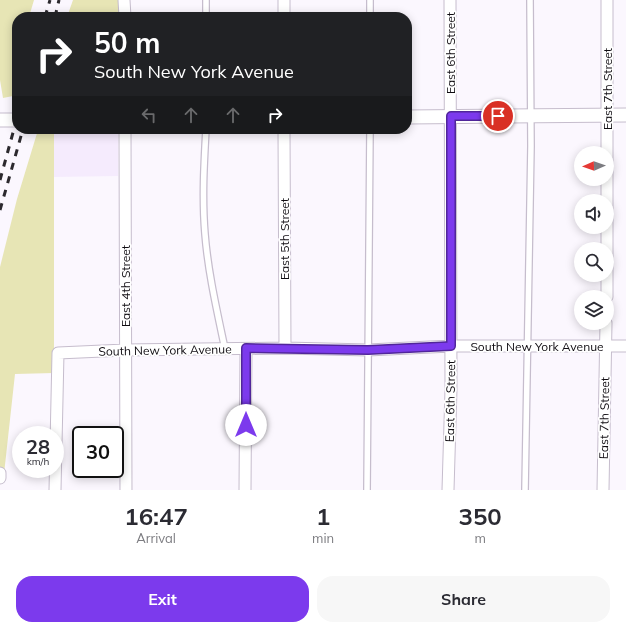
<!DOCTYPE html>
<style>
body{margin:0;font-family:Mulish,sans-serif;background:#f7f7f7;color:#2b2b33;height:100vh;display:flex;flex-direction:column;font-size:15px;white-space:nowrap}
*{box-sizing:border-box;margin:0}
p{font-size:13px;color:#7c7c81}
.icon{flex:none;width:22px;height:22px;fill:none;stroke:currentColor;stroke-width:2;stroke-linecap:round;stroke-linejoin:round}
.map{position:relative;height:490px;overflow:hidden}
.side{display:flex;flex-direction:column;background:#fff;flex:1}
.side>*{flex:none}
.banner{position:absolute;left:12px;top:12px;width:400px;height:122px;border-radius:16px;box-shadow:0 2px 10px #0003;background:#202124;color:#fff;overflow:hidden}
.needle{width:26px;rotate:268deg}
.fabs{position:absolute;left:574px;top:146px;display:grid;gap:8px}
.fabs a{display:grid;place-items:center;width:40px;height:40px;border-radius:50%;background:#fff;box-shadow:0 2px 10px #0003;font-size:20px}
.speed{position:absolute;left:12px;top:426px;display:flex;gap:8px;font-size:20px;font-weight:700;text-align:center}
.speed>*{display:grid;place-content:center;width:52px;height:52px;border-radius:50%;background:#fff;box-shadow:0 2px 10px #0003;line-height:1}
.speed small{font-size:10px;font-weight:400}
.speed .limit{border:2px solid #111;border-radius:6px;background:#fff;color:#111}
.pin{position:absolute;display:grid;place-items:center;width:34px;height:34px;color:#fff;margin:-17px;border:2px solid #fff;border-radius:50%;box-shadow:0 1px 4px #0007}
.me{position:absolute;width:44px;margin:-22px;rotate:0deg;stroke-linejoin:round;filter:drop-shadow(0 0 3px #0008)}
.turn{display:flex;align-items:center;gap:14px;height:84px;padding:0 16px;font-size:18px}
.turn .icon{width:52px;height:52px;stroke-width:2.5}
.turn b{display:block;font-size:28px;line-height:34px}
.lanes{display:flex;align-items:center;height:38px;padding:0 16px;background:#0003;justify-content:center;gap:20px;direction:ltr}
.lanes .off{opacity:.35}
.eta{display:flex;justify-content:space-evenly;align-items:center;height:68px;text-align:center}
.eta b{font-size:24px;font-weight:700;line-height:28px}
.action{display:flex;gap:8px;margin-top:auto;padding:8px 16px}
.action a{flex:1;height:46px;border-radius:16px;background:#7c3aed;color:#fff;font-size:16px;font-weight:700;line-height:46px;text-align:center}
.action a+a{background:#f7f7f7;color:#2b2b33}
.map>svg:first-child{display:block}
</style>
<div class="map">
<svg width="626" height="490" viewBox="0 0 626 490">
<rect width="100%" height="100%" fill="#fbf7fe"/>
<!-- built -->
<path fill="#f5ebfd" d="M54,129h61l3,4v43l-64,1z"/>
<!-- green -->
<path fill="#e7e5b5" d="M0,0h34l-5,17h-12v61l-4,18 -10,2 -3,-18z
M73,0h48v17h-54z
M54,129v244l-39,1 -11,100 -4,5v-212l17,-68 21,-69z"/>
<g fill="none" stroke-linecap="round" stroke-linejoin="round">
<!-- service casing -->
<g stroke="#c6bdcd" stroke-width="8">
<path id="service" d="M206,0v17
M370,17v-17
M206,129c-2,35 -4,70 -1,105 3,38 12,77 20,115
M367,490l3,-361
M525,490l6,-344 -1,-146"/>
</g>
<!-- minor casing -->
<g stroke="#c6bdcd" stroke-width="13">
<path id="minor" d="M124,0l1,17
M607,0v297
M284,17v-17
M125,129l1,361
M284,129l1,219
M0,478v-5
M55,490l3,-137 67,-3 160,-2 83,2 83,-4h175
M245,490l1,-141
M448,490l3,-101 -1,-389
M603,490l3,-167"/>
</g>
<!-- tertiary casing -->
<g stroke="#c6bdcd" stroke-width="15">
<path id="tertiary" d="M407,117l219,-2
M0,120h17"/>
</g>
<!-- service -->
<use href="#service" stroke="#fff" stroke-width="5.5"/>
<!-- minor -->
<use href="#minor" stroke="#fff" stroke-width="11"/>
<!-- tertiary -->
<use href="#tertiary" stroke="#fff" stroke-width="13"/>
<!-- rail -->
<path stroke="#2c292e" stroke-width="3" stroke-dasharray="7 7" stroke-linecap="butt" d="M45,17l5,-17
M55,17l4,-17
M0,180l17,-62
M0,210l23,-81"/>
</g>
<g fill="none" stroke-linecap="round" stroke-linejoin="round">
<!-- route casing -->
<g stroke="#51269a" stroke-width="10">
<path id="route" d="M246,425v-77l122,2 83,-4v-230h47"/>
</g>
<!-- route -->
<use href="#route" stroke="#7c3aed" stroke-width="7"/>
</g>
<g text-anchor="middle" dominant-baseline="central" stroke-width="3.5" stroke-linejoin="round" paint-order="stroke">
<!-- street labels -->
<g font-size="12" fill="#0f0c11" stroke="#fff">
<text transform="translate(450 53) rotate(-90)">East 6th Street</text>
<text transform="translate(607 89) rotate(-90)">East 7th Street</text>
<text transform="translate(284 239) rotate(-90)">East 5th Street</text>
<text transform="translate(125 286) rotate(-90)">East 4th Street</text>
<text x="537" y="346">South New York Avenue</text>
<text transform="translate(165 350) rotate(-1)">South New York Avenue</text>
<text transform="translate(450 401) rotate(-89)">East 6th Street</text>
<text transform="translate(604 418) rotate(-89)">East 7th Street</text>
</g>
</g>
</svg>
<div class="fabs">
<a><svg class="needle" viewBox="-14 -14 28 28"><path d="M0-13l5 13h-10z" fill="#e53935"/><path d="M0 13l5-13h-10z" fill="#7c7c81"/></svg></a>
<a><svg class="icon" aria-label="sound" viewBox="0 0 24 24"><path d="M4 9h4l5-4v14l-5-4H4zM17 9q2 3 0 6"/></svg></a>
<a><svg class="icon" aria-label="search" viewBox="0 0 24 24"><circle cx="10" cy="10" r="6"/><path d="M15 15l6 6"/></svg></a>
<a><svg class="icon" aria-label="layers" viewBox="0 0 24 24"><path d="M12 4l9 5-9 5-9-5zM3 14l9 5 9-5"/></svg></a>
</div>
<div class="speed"><div>28<small>km/h</small></div><div class="limit">30</div></div>
<div class="pin" style="left:498px;top:116px;background:#d93025"><svg class="icon" aria-label="arrive" viewBox="0 0 24 24"><path d="M6 21V4h12l-3 4 3 4H6"/></svg></div>
<svg class="me" style="left:246px;top:425px" viewBox="-20 -20 40 40"><circle r="19" fill="#fff"/><path d="M0-13L10 11 0 6-10 11z" fill="#7c3aed"/></svg>
<div class="banner">
<div class="turn"><svg class="icon" aria-label="right" viewBox="0 0 24 24"><path d="M7 20v-9h11M14 6l5 5-5 5"/></svg><div><b>50 m</b>South New York Avenue</div></div>
<div class="lanes"><svg class="icon off" aria-label="left" viewBox="0 0 24 24"><path d="M17 20v-9H6M10 6l-5 5 5 5"/></svg><svg class="icon off" aria-label="ahead" viewBox="0 0 24 24"><path d="M12 20V5M6 11l6-6 6 6"/></svg><svg class="icon off" aria-label="ahead" viewBox="0 0 24 24"><path d="M12 20V5M6 11l6-6 6 6"/></svg><svg class="icon" aria-label="right" viewBox="0 0 24 24"><path d="M7 20v-9h11M14 6l5 5-5 5"/></svg></div>
</div>
</div>
<section class="side">
<div class="eta">
<div><b>16:47</b><p>Arrival</p></div>
<div><b>1</b><p>min</p></div>
<div><b>350</b><p>m</p></div>
</div>
<div class="action"><a>Exit</a><a>Share</a></div>
</section>
